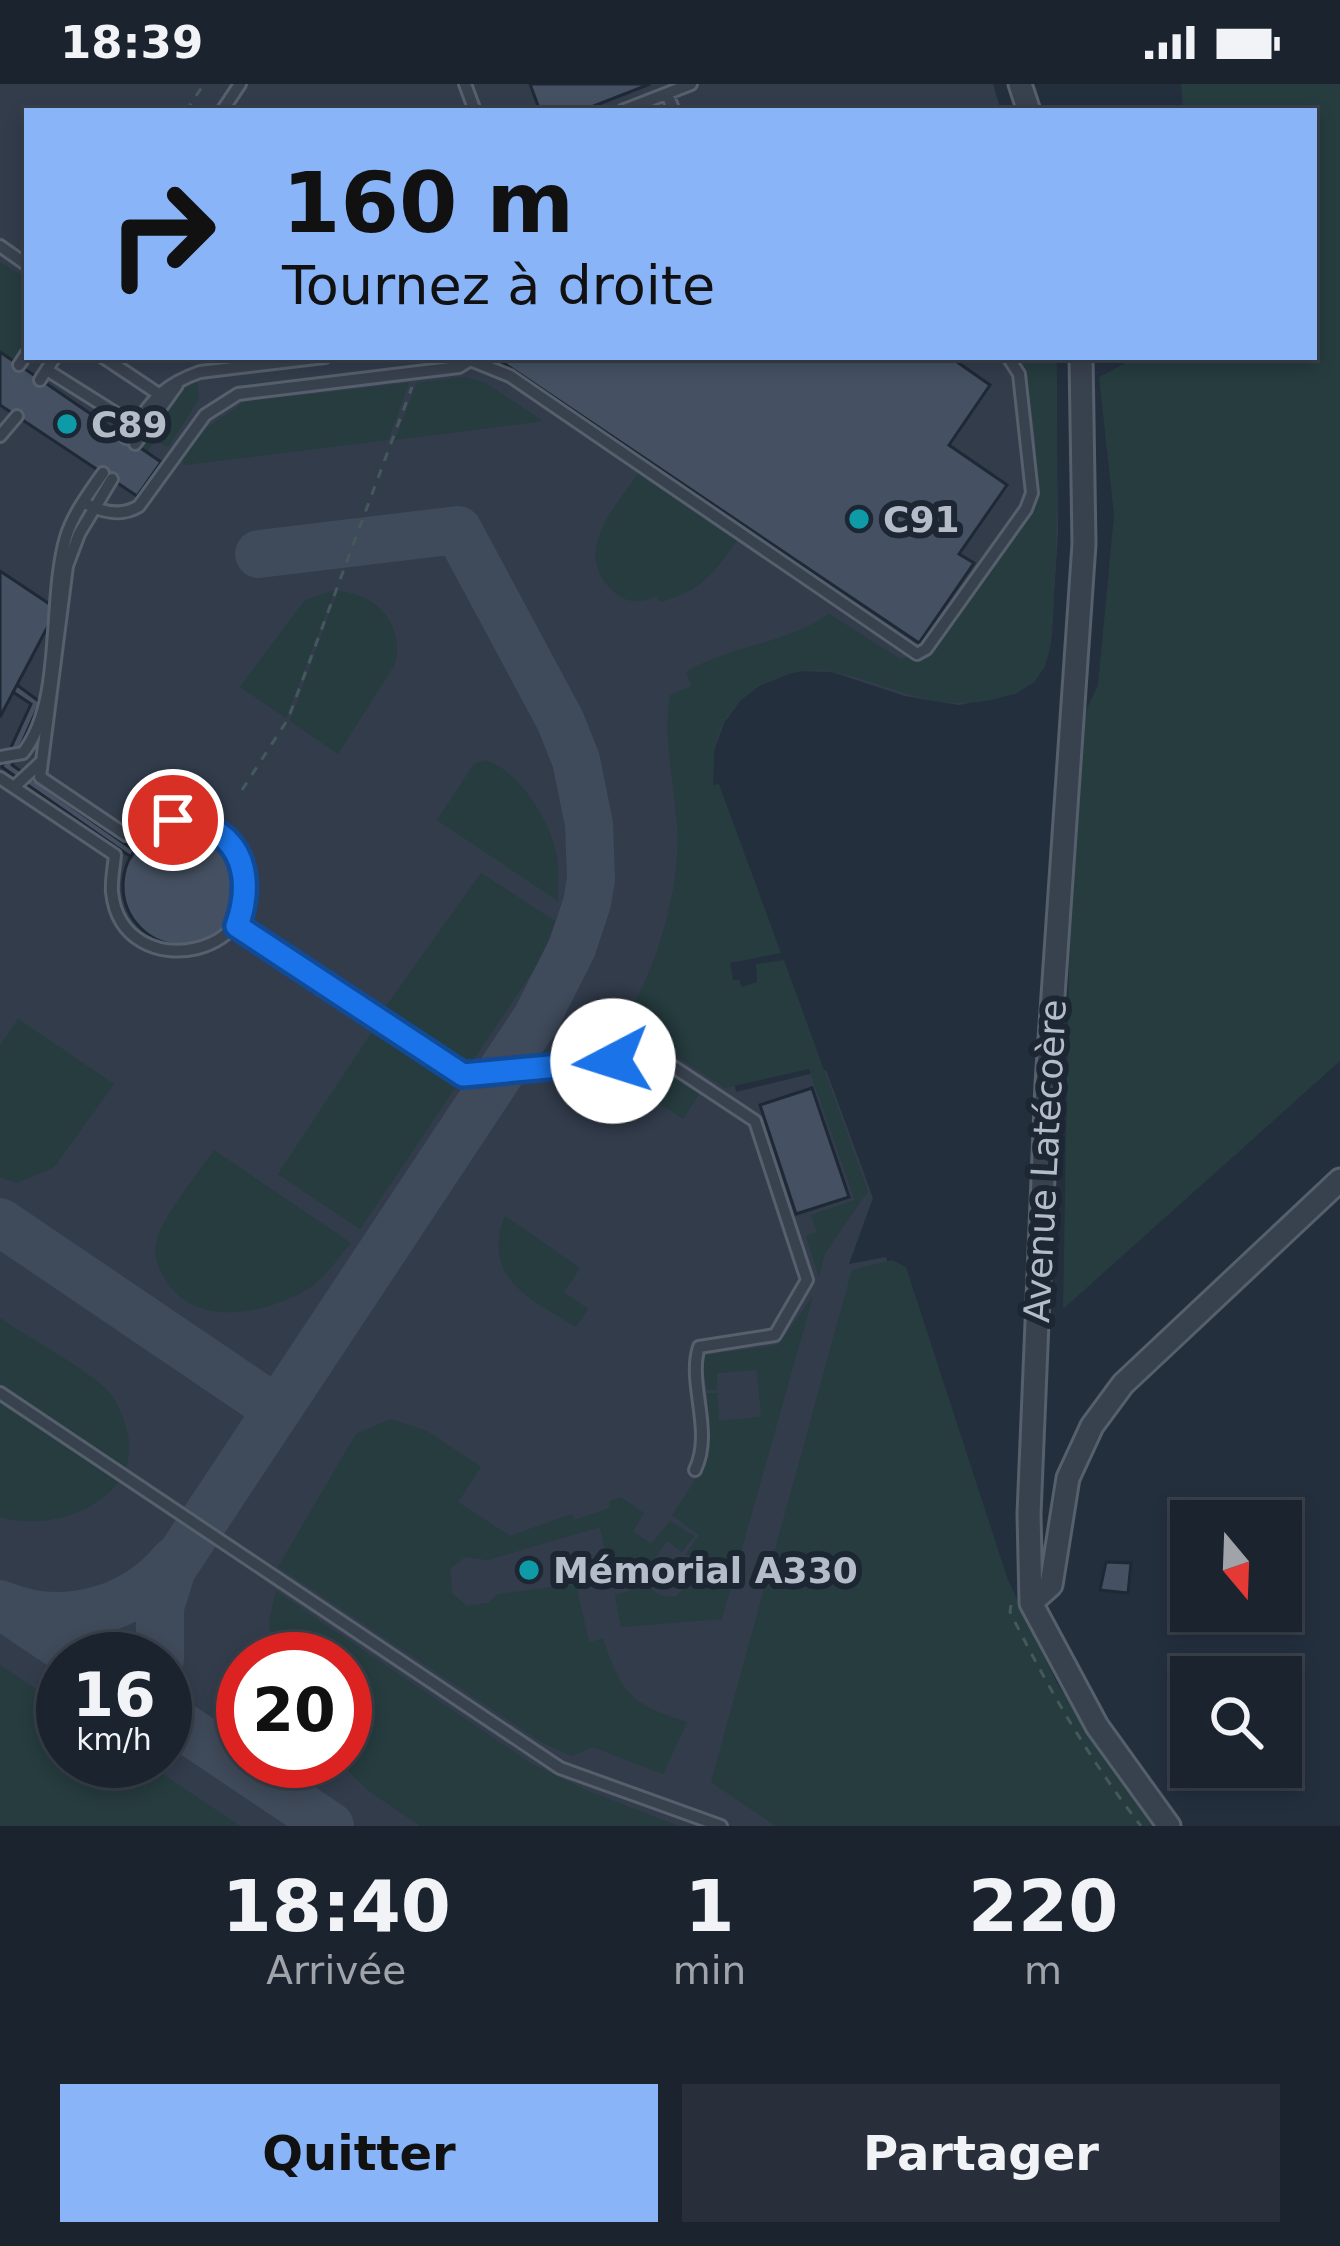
<!DOCTYPE html>
<html lang="fr">
<meta charset="utf-8">
<style>
body{margin:0;font-family:"DejaVu Sans",sans-serif;background:#282f3a;color:#f1f3f6;height:100vh;display:flex;flex-direction:column;font-size:45px;white-space:nowrap}
*{box-sizing:border-box;margin:0}
p{font-size:39px;color:#a0a4aa}
.icon{flex:none;width:66px;height:66px;fill:none;stroke:currentColor;stroke-width:2;stroke-linecap:round;stroke-linejoin:round}
.map{position:relative;height:1742px;overflow:hidden}
.drawer{display:flex;flex-direction:column;background:#1b232e;flex:1}
.drawer>*{flex:none}
.hud{position:absolute;left:24px;top:24px;width:1293px;height:252px;border-radius:0px;box-shadow:0 6px 18px #0003,0 0 0 3px #39404a;background:#8ab4f8;color:#111;overflow:hidden}
.needle{width:78px;rotate:161deg}
.tools{position:absolute;left:1170px;top:1416px;display:grid;gap:24px}
.tools a{display:grid;place-items:center;width:132px;height:132px;border-radius:0px;background:#1b232e;box-shadow:0 6px 18px #0003,0 0 0 3px #39404a;font-size:60px}
.speed{position:absolute;left:36px;top:1548px;display:flex;gap:24px;font-size:60px;font-weight:700;text-align:center}
.speed>*{display:grid;place-content:center;width:156px;height:156px;border-radius:50%;background:#1b232e;box-shadow:0 6px 18px #0003,0 0 0 3px #39404a;line-height:1}
.speed small{font-size:30px;font-weight:400}
.speed .limit{border:18px solid #d22;background:#fff;color:#111}
.pin{position:absolute;display:grid;place-items:center;width:102px;height:102px;color:#fff;margin:-51px;border:6px solid #fff;border-radius:50%;box-shadow:0 3px 12px #0007}
.me{position:absolute;width:132px;margin:-66px;rotate:265deg;stroke-linejoin:round;filter:drop-shadow(0 0 9px #0008)}
.turn{display:flex;align-items:center;gap:42px;height:252px;padding:0 60px;font-size:54px}
.turn .icon{width:156px;height:156px;stroke-width:2.5}
.turn b{display:block;font-size:84px;line-height:102px}
.eta{display:flex;justify-content:space-evenly;align-items:center;height:204px;text-align:center}
.eta b{font-size:72px;font-weight:800;line-height:84px}
.cta{display:flex;gap:24px;margin-top:auto;padding:24px 60px}
.cta a{flex:1;height:138px;border-radius:0px;background:#8ab4f8;color:#111;font-size:48px;font-weight:800;line-height:138px;text-align:center}
.cta a+a{background:#282f3a;color:#f1f3f6}
.status{display:flex;justify-content:space-between;align-items:center;height:84px;padding:0 60px;background:#1b232e;direction:ltr}
.status svg{height:33px;fill:currentColor}
.map>svg:first-child{display:block}
</style>
<div class="status"><b>18:39</b><svg viewBox="0 0 49 12"><path d="M0 12V9h3v3zM5 12V6h3v6zM10 12V3h3v9zM15 12V0h3v12zM26 1h20v11H26zM47 4h2v5h-2z"/></svg></div>
<div class="map">
<svg width="1340" height="1742" viewBox="0 0 1340 1742">
<rect width="100%" height="100%" fill="#242f3e"/>
<!-- airport -->
<path fill="#323c4b" fill-rule="evenodd" d="M0,0h993l8,27h-974v246h1029l2,175 -7,108 -6,26 -11,16 -19,12 -56,11 -54,-9 -73,-24 -36,-1 -37,15 -19,15 -16,22 -10,28 -1,35 -24,4 47,302 90,-22 47,128 -24,66 37,-7 65,220 176,349h-1127zM63,1575h102v102h-102zM243,1575h102v102h-102z"/>
<!-- green -->
<path fill="#263c3f" d="M1181,0h159v977l-277,248 10,-571 25,-53 16,-170 -15,-138 38,-20h177v-246h-131z
M0,178l27,17v66l-11,18 -16,-11z
M1018,273h38l1,15c0,73 1,147 -3,220 -1,24 0,51 -9,73 -8,18 -24,27 -42,32 -67,19 -107,-12 -169,-25 -41,-8 -89,13 -110,50 -11,20 -11,41 -11,63l6,-1 62,169 -51,10 3,17h6l3,7 15,-5 -1,-18 28,-4 84,231 -43,62 -6,24 -13,-41 11,-4 -6,-17 44,-15 -46,-131 -84,19 -64,-42 -56,4c45,-58 77,-152 72,-226 -3,-42 -14,-87 -7,-129l22,-9 -6,-14c46,-28 99,-27 143,-58l71,45 26,-4 13,-11 96,-145c5,-45 -1,-100 -17,-142z
M464,293l20,5 59,39 -148,19 22,-57z
M197,298l2,17 -31,48 -13,-7 -8,12 -9,-6 39,-53z
M409,299l-21,57 -204,25 -2,-7 22,-28 40,-28z
M638,390l99,67c-26,34 -34,49 -77,61l-3,-6c-16,7 -30,8 -44,-5 -41,-38 1,-83 25,-117z
M335,506l-49,128 -46,-31 65,-87z
M338,507c39,3 67,34 57,73l-57,90 -48,-33z
M485,676c34,11 63,58 71,92 3,15 2,34 2,49l-121,-81 37,-56z
M481,789l74,48 -14,38 -74,110 -85,-57z
M18,935l96,65 -60,83 -37,16 -17,-6v-131z
M374,945l83,56 -97,144 -82,-55z
M656,983l43,27 -16,25 -71,-47z
M214,1066l137,93c-14,15 -27,37 -45,47 -42,24 -111,39 -141,-11 -6,-10 -11,-22 -9,-35 4,-25 43,-71 58,-94z
M505,1132l75,52 -16,24 24,17 -12,18c-45,-28 -95,-48 -71,-111z
M892,1176l14,7 102,313 49,103 95,143h-376l-65,-44 141,-512z
M813,1212l-91,323 -101,8 -6,-32 15,-4 -2,-12 -16,2 -12,-54 -112,33 -23,-3 -15,12 2,24 15,13 21,-3 10,-9 78,-10 13,58 14,-3c19,56 28,65 84,83l-24,52 -70,-27 -22,9 -30,-14 -263,-175 78,-133 35,-15 36,12 54,36 -23,35 52,34 62,-22 3,6 35,-12 -1,-7 12,-4 23,16 -11,18 18,13 19,-23 24,15 -12,16 -15,-11 -23,32c4,16 16,27 33,23l24,-32 -15,-10 13,-19 -27,-20c33,-47 40,-63 35,-122h10l2,28 42,-4 -4,-47 -40,3v17h-10l-4,-25 3,-10 72,-10z
M0,1234c27,19 87,51 108,73 8,8 13,22 17,33 25,72 -67,111 -125,93z
M276,1507l256,173 54,26 92,36h-258l-51,-35 -31,-30h7v-102h-71l-5,-37z
M0,1581l63,42v54h80l97,65h-240z"/>
<g fill="none" stroke-linecap="round" stroke-linejoin="round">
<!-- taxiway -->
<path stroke="#3f4a5a" stroke-width="48" d="M0,1138l276,187
M0,1520c61,26 132,8 174,-43
M14,1530l67,45
M160,1575v-52l12,-38 364,-550 36,-71 15,-45 4,-24 -2,-55 -13,-64 -16,-40 -102,-190 -199,24
M165,1631l165,111"/>
</g>
<!-- building -->
<path fill="#455162" stroke="#1f2835" stroke-width="3" d="M530,0h120l-69,27h-41z
M0,268l161,110 -24,34 -137,-91z
M950,273l40,28 -41,60 58,40 -48,69 15,9 -55,80 -423,-285z
M0,487l57,38 -57,108z
M17,601l23,17 -28,63 123,86 -4,6 -129,-90 29,-63 -18,-12z
M123 802a59 59 0 1 1 118 0a59 59 0 1 1-118 0Z
M812,1004l37,109 -53,17 -36,-109z
M1106,1478l25,1 -3,30 -28,-3z"/>
<g fill="none" stroke-linecap="round" stroke-linejoin="round">
<!-- service casing -->
<g stroke="#565f6c" stroke-width="16">
<path id="service" d="M465,0l10,27
M667,10l7,17
M222,27l18,-27
M622,27l69,-27
M0,162l27,19
M103,273l54,36
M473,277l37,15 407,278 9,-5 100,-140 6,-16 -13,-119 -11,-17
M19,281l8,-12
M47,286l97,61
M40,296l15,-23
M0,352l17,-20
M126,354c24,-34 33,-52 74,-66l125,-15
M135,360l42,-59
M83,418c18,10 39,15 56,4l66,-91 33,-21 221,-27 15,-9
M0,673l23,-4c41,-52 24,-151 43,-216 7,-23 23,-44 37,-64
M0,694l115,77c-1,12 -4,25 -3,37 10,98 173,64 126,-35 -7,-16 -22,-32 -41,-35 -33,-7 -46,14 -71,13l-86,-58 27,-211 12,-32 33,-55
M14,703l28,-26
M237,842l226,149 187,-17 22,8 83,55 52,159 -32,55 -76,12c-12,36 15,84 -4,123
M0,1309l560,375 161,58"/>
</g>
<!-- minor casing -->
<g stroke="#565f6c" stroke-width="27">
<path id="minor" d="M1020,0l9,27
M1081,273l3,187 -37,539 -18,431 2,89 66,123 72,100
M1031,1519l20,-18 17,-107 24,-52 31,-42 217,-204"/>
</g>
<!-- path -->
<path stroke="#44595c" stroke-width="3" stroke-dasharray="9 9" stroke-linecap="butt" d="M186,27l18,-27
M242,706l46,-71 124,-332
M1011,1521l-1,7c38,76 79,147 131,214"/>
<!-- service -->
<use href="#service" stroke="#38414e" stroke-width="10"/>
<!-- minor -->
<use href="#minor" stroke="#38414e" stroke-width="21"/>
</g>
<g fill="none" stroke-linecap="round" stroke-linejoin="round">
<!-- route casing -->
<g stroke="#114b97" stroke-width="30">
<path id="route" d="M173,736c64,2 84,51 64,106l226,149 150,-14"/>
</g>
<!-- route -->
<use href="#route" stroke="#1a73e8" stroke-width="21"/>
</g>
<!-- markers -->
<g fill="#0f9aa8" stroke="#1d2633" stroke-width="4.5">
<circle cx="67" cy="340" r="12"/>
<circle cx="859" cy="435" r="12"/>
<circle cx="529" cy="1486" r="12"/>
</g>
<g text-anchor="middle" dominant-baseline="central" stroke-width="12" stroke-linejoin="round" paint-order="stroke">
<!-- poi labels -->
<g font-size="36" font-weight="bold" fill="#b4bcc9" stroke="#1d2633" text-anchor="start">
<text x="91" y="340">C89</text>
<text x="883" y="435">C91</text>
<text x="553" y="1486">Mémorial A330</text>
</g>
<!-- street labels -->
<g font-size="36" fill="#b4bcc9" stroke="#1d2633">
<text transform="translate(1045 1077) rotate(-87)">Avenue Latécoère</text>
</g>
</g>
</svg>
<div class="tools">
<a><svg class="needle" viewBox="-14 -14 28 28"><path d="M0-13l5 13h-10z" fill="#e53935"/><path d="M0 13l5-13h-10z" fill="#a0a4aa"/></svg></a>
<a><svg class="icon" aria-label="search" viewBox="0 0 24 24"><circle cx="10" cy="10" r="6"/><path d="M15 15l6 6"/></svg></a>
</div>
<div class="speed"><div>16<small>km/h</small></div><div class="limit">20</div></div>
<div class="pin" style="left:173px;top:736px;background:#d93025"><svg class="icon" aria-label="arrive" viewBox="0 0 24 24"><path d="M6 21V4h12l-3 4 3 4H6"/></svg></div>
<svg class="me" style="left:613px;top:977px" viewBox="-20 -20 40 40"><circle r="19" fill="#fff"/><path d="M0-13L10 11 0 6-10 11z" fill="#1a73e8"/></svg>
<div class="hud">
<div class="turn"><svg class="icon" aria-label="right" viewBox="0 0 24 24"><path d="M7 20v-9h11M14 6l5 5-5 5"/></svg><div><b>160 m</b>Tournez à droite</div></div>
</div>
</div>
<section class="drawer">
<div class="eta">
<div><b>18:40</b><p>Arrivée</p></div>
<div><b>1</b><p>min</p></div>
<div><b>220</b><p>m</p></div>
</div>
<div class="cta"><a>Quitter</a><a>Partager</a></div>
</section>
